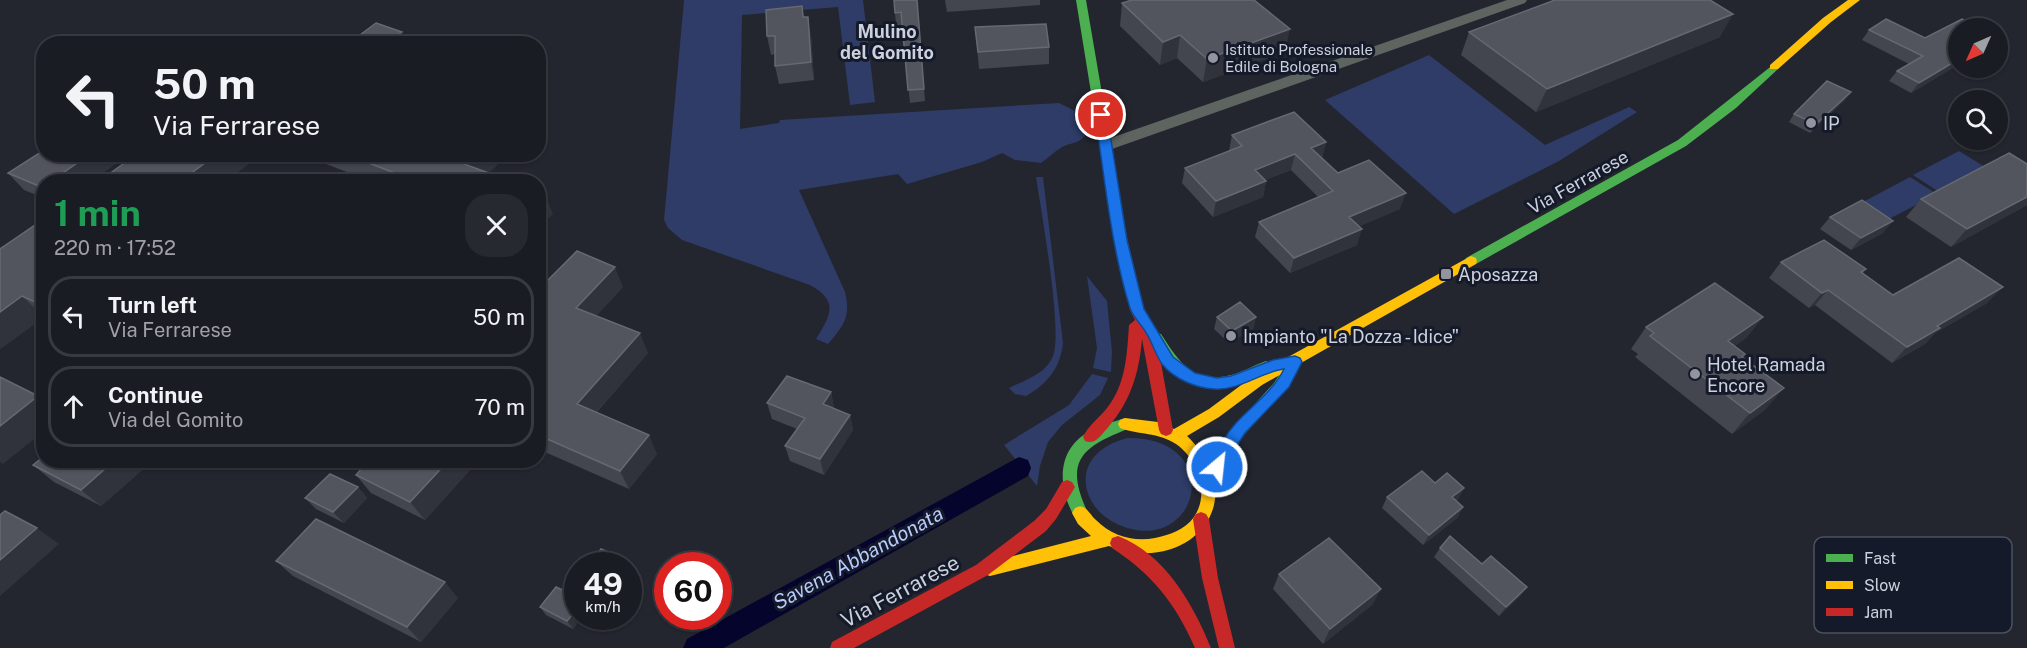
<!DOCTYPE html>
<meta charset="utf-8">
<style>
body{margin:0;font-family:"Public Sans",sans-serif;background:#272930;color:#f1f3f6;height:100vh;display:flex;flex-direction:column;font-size:22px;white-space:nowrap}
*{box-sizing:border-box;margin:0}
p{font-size:20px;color:#9fa1a6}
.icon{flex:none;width:33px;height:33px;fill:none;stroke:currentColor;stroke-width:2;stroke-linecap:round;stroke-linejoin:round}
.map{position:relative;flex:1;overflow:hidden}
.drawer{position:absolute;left:36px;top:174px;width:510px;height:294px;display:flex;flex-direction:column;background:#1a1c23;border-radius:24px;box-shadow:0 2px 4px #0004,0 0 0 2px #383a41}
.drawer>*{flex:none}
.guide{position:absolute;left:36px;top:36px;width:510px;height:126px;border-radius:24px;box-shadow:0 2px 4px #0004,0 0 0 2px #383a41;background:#1a1c23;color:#f1f3f6;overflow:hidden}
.needle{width:39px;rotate:225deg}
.controls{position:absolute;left:1948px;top:18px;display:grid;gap:12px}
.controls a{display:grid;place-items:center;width:60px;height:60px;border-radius:50%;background:#1a1c23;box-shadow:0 2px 4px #0004,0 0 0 2px #383a41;font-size:30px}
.speed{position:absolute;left:564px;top:552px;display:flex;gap:12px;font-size:30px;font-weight:700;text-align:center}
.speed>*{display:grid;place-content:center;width:78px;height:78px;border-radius:50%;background:#1a1c23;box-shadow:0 2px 4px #0004,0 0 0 2px #383a41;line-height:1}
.speed small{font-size:15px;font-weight:400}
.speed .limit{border:9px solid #d22;background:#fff;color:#111}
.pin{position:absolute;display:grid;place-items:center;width:51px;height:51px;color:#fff;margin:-26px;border:3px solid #fff;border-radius:50%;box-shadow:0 2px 6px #0007}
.me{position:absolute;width:66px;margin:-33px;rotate:28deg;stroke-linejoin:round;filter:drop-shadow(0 0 4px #0008)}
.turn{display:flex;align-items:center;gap:21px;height:126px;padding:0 18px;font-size:27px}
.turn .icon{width:78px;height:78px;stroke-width:2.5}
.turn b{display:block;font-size:42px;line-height:51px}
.round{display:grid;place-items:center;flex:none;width:63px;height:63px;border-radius:24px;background:#272930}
.overview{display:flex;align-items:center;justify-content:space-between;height:102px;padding:0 18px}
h1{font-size:36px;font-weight:700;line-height:45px;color:#1e9e55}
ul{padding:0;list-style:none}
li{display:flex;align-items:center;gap:18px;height:81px;margin:0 12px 9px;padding:0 6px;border:3px solid #383a41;border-radius:24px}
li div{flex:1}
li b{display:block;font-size:22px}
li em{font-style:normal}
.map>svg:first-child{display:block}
</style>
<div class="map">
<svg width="2027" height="648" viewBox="0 0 2027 648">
<rect width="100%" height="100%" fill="#23262f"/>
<!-- green -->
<path fill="#2e3c67" d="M684,0h179l12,102 -25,3 -12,-98 -96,8 -2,114 39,-6 1,-3 279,-17 22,11 6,18c-6,12 -15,10 -25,15 -7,4 -14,11 -21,16l-26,-3 -13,-7 -20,9 -75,22 -9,-10 -99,16 46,102c6,25 -1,33 -17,52l-12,-5c15,-24 23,-38 -6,-54l-128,-45 -14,-12 -4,-8z
M1429,55l116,90 84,-38 8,5 -78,49 -105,53 -129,-114z
M1959,151l26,16 -46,25 -26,-17z
M1036,177h7l20,166c-3,26 -16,41 -37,53l-11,-2 -6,-6c16,-8 37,-14 44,-32 10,-25 -12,-146 -17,-179z
M1910,177l27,17 -48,25 -26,-17z
M1087,276l20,25 5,51 -1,20 -18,-4 4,-20z
M1092,374l16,4 -8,17 -38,30 -14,17 -8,24 -3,20 -33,-41 65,-40z
M1127,438c104,-1 70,125 -12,85 -15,-7 -27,-22 -29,-38 -3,-27 19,-41 41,-47z"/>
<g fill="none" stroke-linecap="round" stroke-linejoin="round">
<!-- canal -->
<path fill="#05042d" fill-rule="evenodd" d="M1019,457l9,3 3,8 -3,8 -304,172h-41l4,-9z"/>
<!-- street -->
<path fill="#5e645f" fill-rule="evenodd" d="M1507,0h20l-2,3 -413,146h-10l-3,-4 3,-4z"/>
<!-- fast -->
<path fill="#4caf50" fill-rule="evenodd" d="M1076,0h10l40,234 -6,4 -6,-4z
M1774,64l5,3 -1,2 -42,39 -50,38 -210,118h-10l-1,-3 1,-3 212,-118z
M1156,333l5,1c18,28 33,51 70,41 12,-3 23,-10 35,-14l5,2 2,4 -2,4c-58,26 -89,28 -122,-33l2,-4z
M1294,359l5,1 2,4 -17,27 -42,46 -27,52 -5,2 -5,-2 -3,-5 30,-55 42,-46 15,-23z
M1125,418l5,2 2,4 -2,4c-48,19 -67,32 -42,85l-3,5 -5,2 -5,-2c-17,-30 -20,-68 15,-87 10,-6 23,-9 35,-13z"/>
<!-- slow -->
<path fill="#ffc107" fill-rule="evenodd" d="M1848,0h12l-29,22 -53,47h-8v-4l53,-47z
M1471,256l5,2 1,3 -1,3 -214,121 -43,32 -32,19c69,66 0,141 -78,110l-119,30 -6,-2 -2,-5 2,-5 6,-2 101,-26 -13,-12 -6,-11 3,-5c3,-1 4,-2 8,-1 5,2 9,10 13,13 16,16 37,22 59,18 14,-3 30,-8 39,-21 16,-23 4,-58 -18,-73 -18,-12 -37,-9 -56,-16l-2,-4 2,-4 5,-2 33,4 16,7 35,-20 43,-32z"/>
<!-- jam -->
<path fill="#c62828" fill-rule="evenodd" d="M1120,230l6,4 18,76 10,23 6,24 13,73 -2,4 -5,2 -5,-2 -2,-4 -17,-91c-3,37 -13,66 -38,93 -6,7 -10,12 -19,9l-2,-4c5,-11 17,-20 24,-29 19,-24 20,-54 22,-83l6,-5 -5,-10 -16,-76z
M1067,480l5,2 3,5 -19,32 -10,12 -58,44 -134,73h-24l2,-6 144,-77 58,-44 12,-12 16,-27z
M1201,512l5,2 3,5 9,59 17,70h-16l-17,-70 -9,-59 3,-5z
M1118,536c47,18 75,68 93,112h-16c-19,-44 -43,-74 -83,-100l-2,-5 2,-5z"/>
</g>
<!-- wall -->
<path fill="#43464e" d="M894,0h23l8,101 -15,2 -8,-78h-6z
M945,0h95v5l-93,7z
M1122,3l163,49 -82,30 -26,-24 -17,7 -40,-39z
M802,6l2,11 7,18 3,45 -35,4 -4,-18v-12l-4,1 -4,-19z
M975,27l74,20v17l-70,5z
M1959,28v36l-48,29 -22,-12 8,-10 12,-7 -47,-24 7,-10 56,8z
M1469,32l251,5 -184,75 -75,-57z
M1845,100l-35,33 -21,-11 5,-8z
M1232,135l94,7 -4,16 16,15 62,36 -41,17 -2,19 -67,28 -35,-36 4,-15 59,-25 -27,-27 -26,10 1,1 -3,16 -50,20 -31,-34 3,-15 44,-17z
M300,154h209l-20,18 24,10h-140z
M8,173l36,9v16l-20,-8z
M1921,199l106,6 -76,42 -45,-30z
M1830,217l53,16 -32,17 -31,-21z
M44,219v98l-44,32z
M1781,262l85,7 -3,4 30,22 94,8 -52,30 -10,11 -33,19 -77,-58 -6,3 -40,-30z
M623,287l-27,29 52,37 -51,59 60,42 -28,35 -91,-40v-159z
M1217,317h39l-3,12 -24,14 -15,-14z
M1763,317l-17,21 -12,8 9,12 23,51 -34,25 -97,-77 3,-3 -7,-5 15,-22z
M831,392l3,16 16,7 3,15 -29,45 -34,-14 -5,-15 12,-17 -25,-10 -5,-16z
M369,460h110l-54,60 -54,-27 -15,-18z
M150,463l-49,43 -47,-24 -21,-17z
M1435,483l29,5 -6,11 -2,2 7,6 -6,11 -34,27 -41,-37 5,-11z
M358,487l9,11 -23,25 -28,-14 -11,-11z
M1440,548l87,39 -7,9 -21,20 -65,-59z
M276,561l182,37 -37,44 -128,-66z
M1279,574l94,30 -50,40 -50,-55z
M540,607l38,9h4l-9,13 -27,-14z"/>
<!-- shaded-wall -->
<path fill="#30333b" d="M1733,14l-13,23 -184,75 11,-23z
M808,17l3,18 3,45 -3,-18z
M1290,29l-5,23 -82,30 4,-23z
M402,32l6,12h-23z
M1180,35l-3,23 -17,7 3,-23z
M1959,59v5l-48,29 8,-10z
M1851,92l-6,8 -35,33 6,-9z
M1326,142l-4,16 -11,-10z
M90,154h40l-40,28h-40z
M217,154h45l-37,28h-25l-7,-10z
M474,154h35l-30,28 -15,-18z
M1295,154l-4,16 -39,15 3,-15z
M1266,181l-3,16 -50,20 3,-16z
M544,193l9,21 -15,14v-31z
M1406,193l-6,16 -56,24 5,-16z
M2027,197v8l-76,42 16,-18z
M1893,221l-10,12 -32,17 10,-12z
M1362,229l-5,16 -67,28 4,-15z
M615,267l8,20 -38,41 -9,-20z
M2003,287l-16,16 -52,30 -10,11 -33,19 15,-16 30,-21z
M1828,290l-13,15 -6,3 13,-15z
M22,296l22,21 -44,32v-37z
M1256,317l-3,12 -24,14 3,-12z
M1763,317l-17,21 -35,25 17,-22z
M640,333l8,20 -61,70 -10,-19z
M1784,388l-18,21 -34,25 18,-21z
M831,392l3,16 -11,-4z
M38,396l6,5v30l-41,33 -3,-2v-36z
M850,415l3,15 -29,45 -4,-16z
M649,435l8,19 -28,35 -9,-18z
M115,460h32l3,3 -49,43 -20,-16z
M449,460h30l-54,60 -15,-18z
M358,487l9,11 -23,25 -11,-11z
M1464,488l-6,11 -12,9 6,-11z
M1463,507l-6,11 -34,27 6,-10z
M37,528l22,16 -59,52v-36z
M618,556l5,9 -1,1h-11z
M445,582l13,16 -37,44 -14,-15z
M1527,587l-7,9 -21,20 7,-9z
M1381,589l-8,15 -50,40 7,-15z
M578,608v8h4l-9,13 -6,-8z"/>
<!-- building -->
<path fill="#52555d" stroke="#656971" stroke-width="1.5" d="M894,0h23l7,89 -16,1 -7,-78 -6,1z
M1132,0h122l36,29 -83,30 -27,-24 -17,7 -41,-39z
M1555,0h155l23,14 -186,75 -78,-57z
M802,6l1,11h5l3,45 -36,4v-30h-8l-1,-26z
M1886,19l39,19 37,-19 18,9h-21v31l-40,24 -22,-12 26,-15 -54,-26z
M376,23l26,9 -17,12h-37z
M1046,24l3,23 -71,5 -3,-25z
M1827,81l24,11 -35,32 -22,-10z
M1294,112l32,30 -15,6 27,25 31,-13 37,33 -57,24 13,12 -68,29 -35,-36 74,-31 -38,-37 -40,16 11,11 -50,20 -31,-33 57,-22 -10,-11z
M44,150v4h46l-40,28h-6v4l-3,1 -33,-14z
M2009,153l18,11v33l-60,32 -46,-30z
M137,154h80l-24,18 24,10h-119z
M345,154h129l-10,10 49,18h-98l1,-1z
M538,191l6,2 -6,4z
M1862,200l31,21 -32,17 -31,-21z
M44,219v87l-22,-10 -22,16v-63z
M1824,240l42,29 -5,3 32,23 66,-37 44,29 -66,39 3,2 -33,19 -79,-57 -6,3 -41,-31z
M577,251l38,16 -39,41 64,25 -63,71 72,31 -29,36 -82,-36v-145z
M1715,283l48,34 -35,24 17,13 -3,3 42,31 -34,25 -100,-77 4,-3 -8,-6z
M1240,302l16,15 -24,14 -15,-14z
M787,376l44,16 -8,12 27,11 -30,44 -35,-13 20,-28 -38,-15z
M0,377l38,19 -38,30z
M44,456v4h71l-34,30 -48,-25z
M369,460h80l-39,42 -54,-27z
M1422,471l13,12 12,-10 17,15 -12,9 11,10 -34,28 -42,-38z
M330,474l28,13 -25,25 -28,-14z
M5,511l32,17 -37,32v-45z
M316,519l129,63 -38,45 -131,-66z
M1450,536l32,28 9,-8 36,31 -21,20 -66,-59z
M1329,538l52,51 -51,40 -51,-55z
M601,549l17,7 -7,10h-22z
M578,580v28l-11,13 -27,-14 16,-20 11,5z"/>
<!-- route -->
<path fill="#1a73e8" stroke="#114b97" stroke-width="1.5" d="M1101,111l6,4 20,125 17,69 29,48 22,16 22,5 14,-2 42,-16 22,-4 5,2 2,4 -13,25 -44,46 -16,24 -6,15 -6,1 -5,-1 -2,-5c6,-16 15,-32 27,-45 16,-17 37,-32 47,-53 -23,3 -45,22 -70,20 -18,-1 -40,-10 -52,-25 -7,-10 -10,-23 -17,-33 -4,-7 -12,-14 -15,-23 -19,-61 -25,-129 -35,-193z"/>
<!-- markers -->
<g fill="#9295a0" stroke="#151a2a" stroke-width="2">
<circle cx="1213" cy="58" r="6"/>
<circle cx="1811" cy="123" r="6"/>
<rect x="1440" y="268" width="12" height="12" rx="3"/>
<circle cx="1231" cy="336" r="6"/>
<circle cx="1695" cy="374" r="6"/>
</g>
<g text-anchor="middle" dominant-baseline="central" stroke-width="6" stroke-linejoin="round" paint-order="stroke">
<!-- far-poi labels -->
<g font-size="15" fill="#cdd1dd" stroke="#151a2a" text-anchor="start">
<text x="1225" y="49">Istituto Professionale<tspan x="1225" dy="17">Edile di Bologna</tspan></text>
</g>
<!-- far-quarter labels -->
<g font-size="18" font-weight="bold" fill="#cdd1dd" stroke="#151a2a">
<text x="887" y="31">Mulino<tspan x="887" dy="21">del Gomito</tspan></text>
</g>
<!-- poi labels -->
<g font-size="18" fill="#cdd1dd" stroke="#151a2a" text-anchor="start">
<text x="1823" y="123">IP</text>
<text x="1458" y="274">Aposazza</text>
<text x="1243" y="336">Impianto "La Dozza - Idice"</text>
<text x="1707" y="364">Hotel Ramada<tspan x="1707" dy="21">Encore</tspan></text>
</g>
<!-- street labels -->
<g font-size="18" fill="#cdd1dd" stroke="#151a2a">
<text transform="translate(1578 182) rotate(-29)">Via Ferrarese</text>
</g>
<!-- water labels -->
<g font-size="20" font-style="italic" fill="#b9cbfc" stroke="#151a2a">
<text transform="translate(858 558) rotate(-29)">Savena Abbandonata</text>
</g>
<!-- near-street labels -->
<g font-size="21" fill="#cdd1dd" stroke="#151a2a">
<text transform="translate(900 591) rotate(-28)">Via Ferrarese</text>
</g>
</g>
<!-- legend -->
<rect x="1814" y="537" width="198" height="96" rx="9" fill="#151a2a" stroke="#4c5160" stroke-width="1.5"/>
<rect x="1826" y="554" width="27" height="8" fill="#4caf50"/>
<rect x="1826" y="581" width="27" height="8" fill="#ffc107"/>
<rect x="1826" y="608" width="27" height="8" fill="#c62828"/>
<g font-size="16" fill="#cdd1dd">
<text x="1864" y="564">Fast</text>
<text x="1864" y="591">Slow</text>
<text x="1864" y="618">Jam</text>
</g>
</svg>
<div class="controls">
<a><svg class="needle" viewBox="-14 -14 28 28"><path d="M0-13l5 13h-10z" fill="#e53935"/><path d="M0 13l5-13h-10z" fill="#9fa1a6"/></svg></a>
<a><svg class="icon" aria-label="search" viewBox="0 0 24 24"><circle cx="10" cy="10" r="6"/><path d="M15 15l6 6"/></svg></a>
</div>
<div class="speed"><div>49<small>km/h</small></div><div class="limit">60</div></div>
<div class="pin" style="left:1101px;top:115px;background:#d93025"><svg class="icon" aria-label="arrive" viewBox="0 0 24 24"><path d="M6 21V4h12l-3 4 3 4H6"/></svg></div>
<svg class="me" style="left:1217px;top:467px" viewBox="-20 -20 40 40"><circle r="17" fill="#1a73e8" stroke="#fff" stroke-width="3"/><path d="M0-11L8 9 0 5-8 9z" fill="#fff"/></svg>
<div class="guide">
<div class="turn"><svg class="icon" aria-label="left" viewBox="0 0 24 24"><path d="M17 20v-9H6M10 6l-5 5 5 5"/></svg><div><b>50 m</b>Via Ferrarese</div></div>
</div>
<section class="drawer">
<div class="overview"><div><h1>1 min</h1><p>220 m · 17:52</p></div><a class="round"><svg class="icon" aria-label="close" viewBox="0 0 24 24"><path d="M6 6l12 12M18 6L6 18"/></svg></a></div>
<ul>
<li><svg class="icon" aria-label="left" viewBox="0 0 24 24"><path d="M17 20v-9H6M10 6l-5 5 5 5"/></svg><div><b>Turn left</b><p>Via Ferrarese</p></div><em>50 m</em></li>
<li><svg class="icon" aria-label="ahead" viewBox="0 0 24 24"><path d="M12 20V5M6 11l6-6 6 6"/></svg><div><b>Continue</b><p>Via del Gomito</p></div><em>70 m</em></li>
</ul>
</section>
</div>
